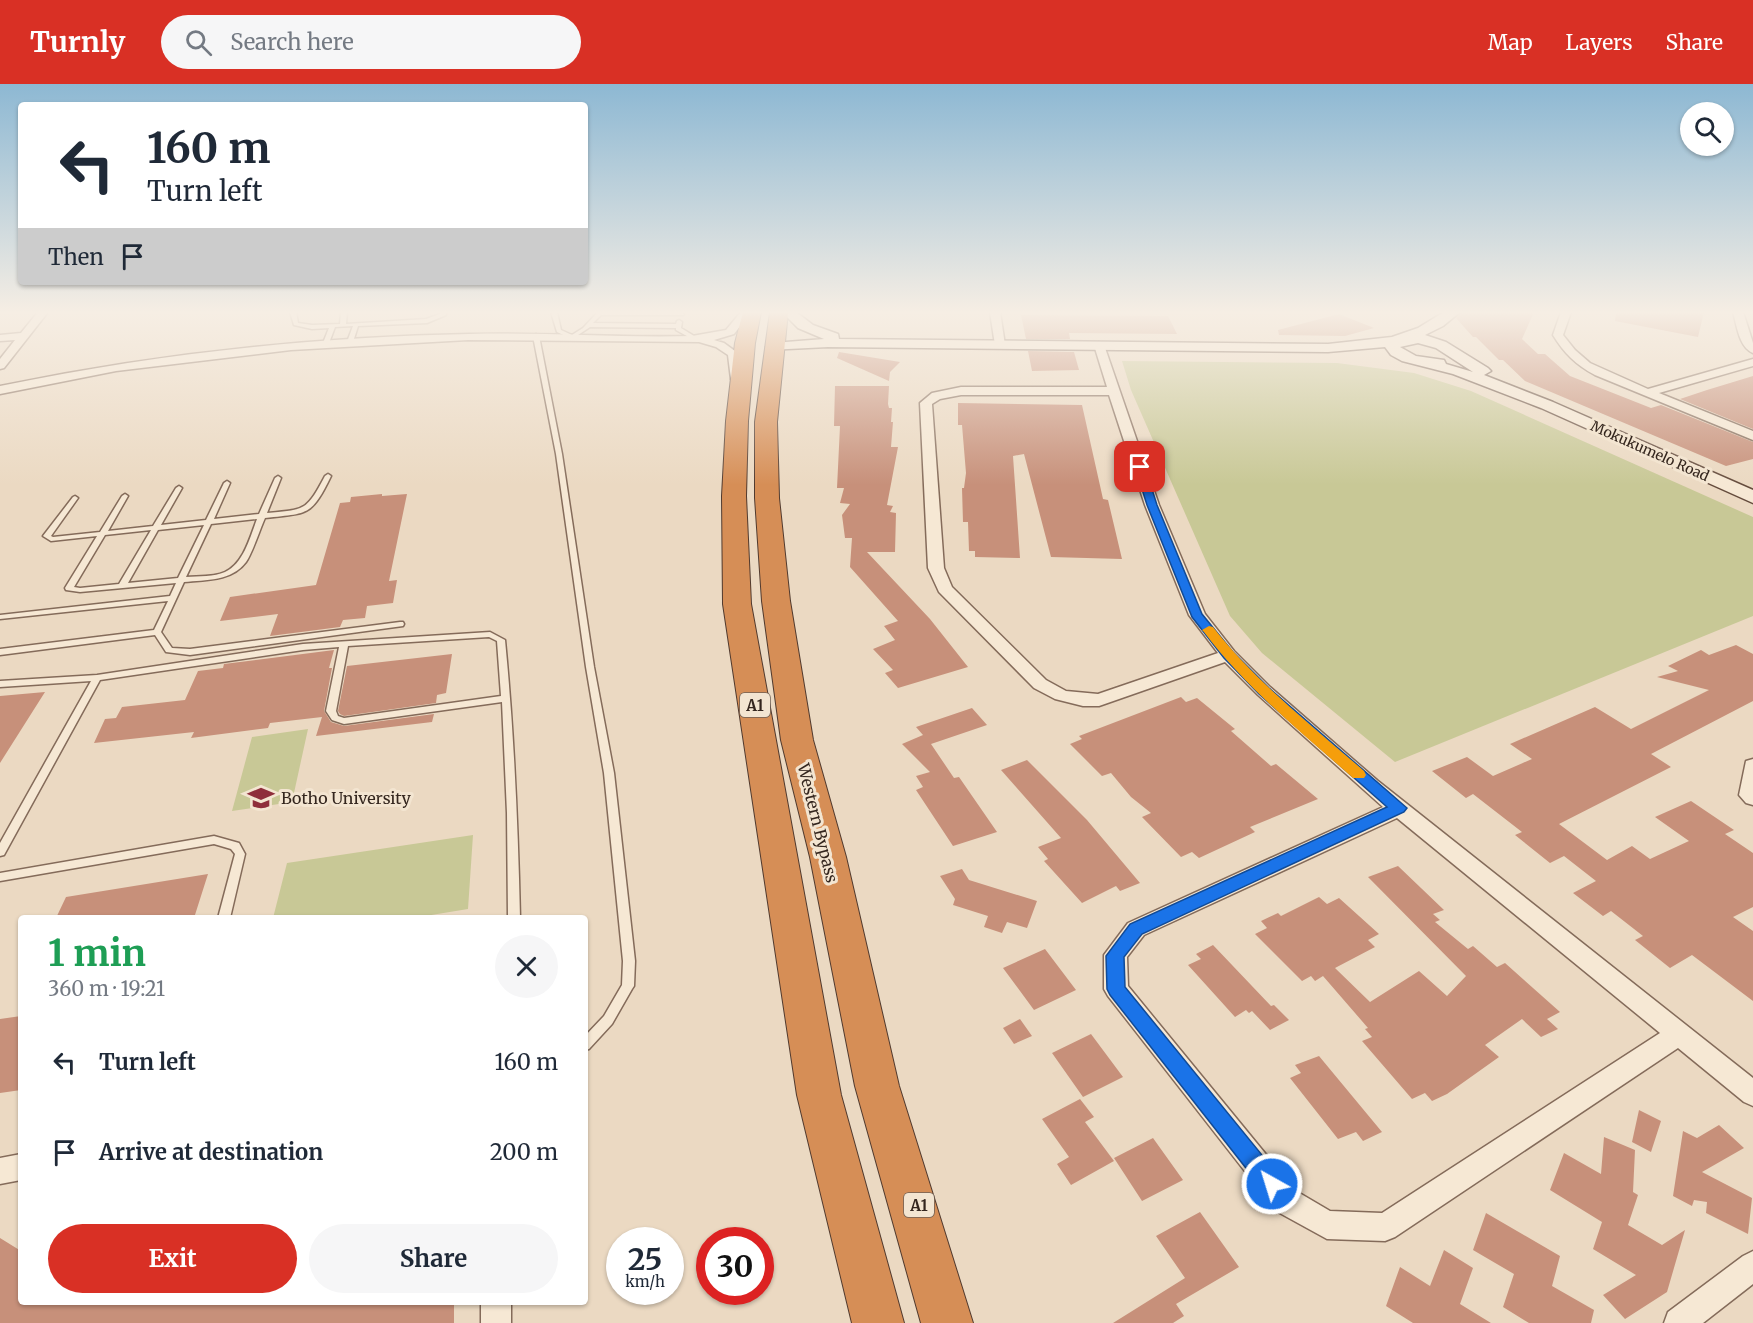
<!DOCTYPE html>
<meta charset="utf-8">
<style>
body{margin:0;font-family:Merriweather,serif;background:#f6f6f7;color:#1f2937;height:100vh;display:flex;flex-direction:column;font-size:22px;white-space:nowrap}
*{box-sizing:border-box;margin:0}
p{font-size:20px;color:#747a83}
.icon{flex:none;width:33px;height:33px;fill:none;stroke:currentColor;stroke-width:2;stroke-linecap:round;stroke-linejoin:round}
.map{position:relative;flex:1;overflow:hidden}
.details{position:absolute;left:18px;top:831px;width:570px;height:390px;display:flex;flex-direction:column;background:#fff;border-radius:6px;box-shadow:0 2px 4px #0004}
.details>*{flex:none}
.banner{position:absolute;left:18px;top:18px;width:570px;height:183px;border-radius:6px;box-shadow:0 2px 4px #0004;background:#fff;color:#1f2937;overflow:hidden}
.controls{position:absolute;left:1680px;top:18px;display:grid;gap:12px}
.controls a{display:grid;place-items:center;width:54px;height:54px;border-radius:50%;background:#fff;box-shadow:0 2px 4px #0004;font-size:30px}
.speed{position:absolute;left:606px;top:1143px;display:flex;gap:12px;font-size:30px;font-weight:700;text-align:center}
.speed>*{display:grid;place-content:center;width:78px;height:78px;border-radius:50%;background:#fff;box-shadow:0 2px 4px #0004;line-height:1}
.speed small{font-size:15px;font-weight:400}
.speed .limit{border:9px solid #d22;background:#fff;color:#111}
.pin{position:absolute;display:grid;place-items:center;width:51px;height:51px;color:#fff;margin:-26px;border-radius:12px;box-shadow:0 3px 9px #0006}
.me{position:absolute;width:66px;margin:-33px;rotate:321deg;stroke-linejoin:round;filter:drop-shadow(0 0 4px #0008)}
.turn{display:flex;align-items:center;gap:21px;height:126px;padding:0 30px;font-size:27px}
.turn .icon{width:78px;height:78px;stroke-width:2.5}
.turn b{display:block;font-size:42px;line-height:51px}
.then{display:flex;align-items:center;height:57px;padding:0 30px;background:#0003;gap:12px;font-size:22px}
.round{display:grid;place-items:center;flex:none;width:63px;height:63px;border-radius:32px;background:#f6f6f7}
.overview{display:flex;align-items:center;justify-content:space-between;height:102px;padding:0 30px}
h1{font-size:36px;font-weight:700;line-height:45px;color:#1e9e55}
.primary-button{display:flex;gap:12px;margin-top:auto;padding:12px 30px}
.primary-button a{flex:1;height:69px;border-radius:36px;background:#d93025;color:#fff;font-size:24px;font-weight:700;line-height:69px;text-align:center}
.primary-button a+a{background:#f6f6f7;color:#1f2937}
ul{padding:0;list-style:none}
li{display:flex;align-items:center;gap:18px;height:90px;padding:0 30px}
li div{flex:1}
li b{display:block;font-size:22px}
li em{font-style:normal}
header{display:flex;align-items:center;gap:36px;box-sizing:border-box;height:84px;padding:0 30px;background:#d93025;color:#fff}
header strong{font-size:28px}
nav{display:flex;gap:33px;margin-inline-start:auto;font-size:21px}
.search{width:420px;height:54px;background:#f6f6f7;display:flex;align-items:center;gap:15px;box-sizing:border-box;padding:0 21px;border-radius:33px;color:#747a83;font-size:22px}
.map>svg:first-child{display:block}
</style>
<header>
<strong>Turnly</strong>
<div class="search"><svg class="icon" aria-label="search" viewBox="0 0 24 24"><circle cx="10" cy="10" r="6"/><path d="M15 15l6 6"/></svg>Search here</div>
<nav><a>Map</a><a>Layers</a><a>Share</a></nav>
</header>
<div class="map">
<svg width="1753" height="1239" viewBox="0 0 1753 1239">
<rect width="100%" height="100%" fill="#ebd9c2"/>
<!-- green -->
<path fill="#c8c896" d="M1122,277l215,2 77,10 57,18 282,126v99l-358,146 -133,-109 -32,-37 -99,-226z
M308,645l-16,73 -60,9 20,-74z
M473,751l-5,74 -55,9h-140l14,-55z"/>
<!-- building -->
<path fill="#c7907a" d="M1462,228h72l-12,27 16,15h7l25,22 81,32 10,-3 92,37v17l-27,7 -201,-85 -22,-21h-4l-23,-23h-3l-17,-19z
M1616,228h88l-6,25 -83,-16z
M1339,230l35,14 -29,8 -66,-1 -1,-5z
M1021,231l147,1 9,18 -108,-1 1,6h-44z
M1028,267l46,1 5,18 -47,1z
M839,268l61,10 -10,10 -1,9 -52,-23z
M1753,292v53l-73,-30 27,-9z
M835,302h54l-1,18 1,4h3l-1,14h2l-2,25h7l-11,58 6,1 -3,6 6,1 -1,39h-28l63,67 38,48 -70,21 -13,-15 8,-3 -20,-21 22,-9 -11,-14 14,-5 -48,-54 2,-29h-7l-3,-23 8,-11 -10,-1 4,-15h-7l3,-62h-6z
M958,319l124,2 21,94 5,1 14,59 -71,-2 -27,-103 -11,2 7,102 -45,-1v-6h-6l-1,-29h-5l-1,-34h2l2,-15 -4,-48h-4z
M382,410v2l25,-2 -18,87 8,-1 -4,23 -26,3 -2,12 -22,2 -3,7 -70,9 8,-22 -58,7 10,-24 86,-12 24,-82 10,-1 1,-5z
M1736,561l17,9v47l-102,53 20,13 -112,57 48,36 25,-14 18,13 39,-18 -34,-24 36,-16 43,29 -9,4 28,19v54l-20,10 20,14v70l-61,-46 -22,13 -35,-28 8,-4 -32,-25 -8,5 -30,-23 23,-12 -32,-25 -14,7 -35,-28 7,-3 -49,-38 -7,4 -34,-27 35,-14 26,19 39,-17 -22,-15 85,-37 36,22 78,-39 -52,-13 21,-6 -10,-5 33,-16 8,5z
M334,566l-5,18h3l-8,43 7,11 13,4 90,-12 -2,8 -116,14 6,-19 -52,6 -2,5 -77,10 3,-6 -100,11 11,-24 11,-1 6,-11 63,-7 13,-29 25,-3 1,-4z
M452,570l-6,39 -9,2 -1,8 -92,13 -4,-2 -2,-3 9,-45z
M45,608l-45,71v-67z
M1181,613l5,5 11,-4 38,31 -4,2 40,35 5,-2 42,35 -68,28 5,5 -56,26 -7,-6 -11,5 -39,-40 9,-4 -20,-16 -20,-24 -9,3 -32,-32 12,-5 -3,-3z
M972,624l15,17 -56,19 23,34 5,-1 38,55 -44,14 -37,-56 7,-3 -7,-11 14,-4 -28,-28 21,-9 -7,-8z
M1027,676l60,60 53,63 -20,8 -4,-5 -34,17 -38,-42 4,-2 -10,-12 23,-9 -60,-68z
M1398,782l46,44 -11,4 7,6 -5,2 33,27 5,-3 24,21 8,-4 55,49 -13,7 11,10 -17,8 -19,-18 -37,26 14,12 -52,37 -15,7 -7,-8 -13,6 -50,-58 10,-4 -7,-8 3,-1 -45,-52 -8,5 -4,-5 -9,5 -47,-47 12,-6 -6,-7 17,-8 3,3 38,-19 8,7 12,-6 40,36 -11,6 7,7 -40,21 35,34 49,-31 28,25 19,-20 -98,-99z
M962,785l7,11 68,21 -10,27 -20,-6 -5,11 -18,-6 4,-11 -35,-11 2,-6 -15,-23z
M208,790l-14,44h-138l10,-21z
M1213,861l58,61 3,-1 15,15 -19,10 -18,-19 -3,2 -3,-3 -11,7 -47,-52 13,-6 -5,-5z
M1045,865l31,41 -42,20 -31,-42z
M21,932v74l-21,3v-74z
M1020,935l12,17 -18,8 -11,-16z
M1091,950l32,43 -40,20 -31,-44z
M1319,972l63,76 -19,9 -7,-9 -18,7 -48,-61 11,-5 -6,-8z
M1080,1015l14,18 -9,5 29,39 -43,24 -14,-21 12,-7 -27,-38z
M1639,1026l22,11 -10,31 -19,-10z
M1719,1041l25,23 -42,24 50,26 -4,36 -42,-21 1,-11 -13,-2 -2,6 -19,-10 10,-65 14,7z
M1604,1053l31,13 -2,42 5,3 -10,30 34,20 23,-15 -18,62 -42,27 -22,-24 33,-20 -43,-26 9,-27 -52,-32 14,-37 37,21z
M1153,1054l30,42 -41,21 -28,-43z
M1200,1128l39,55 -63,37 8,12 -11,7h-60l72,-45 -29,-42z
M1486,1129l74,43 -8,30 42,24 -3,13h-62l-26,-16 11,-33 -41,-24z
M0,1154l21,13v51h433v21h-454z
M1444,1166l29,18 -13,36 31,19h-78l-27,-17 14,-39 30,19z"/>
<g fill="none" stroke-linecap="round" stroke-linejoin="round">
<!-- lane casing -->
<g stroke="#846b5a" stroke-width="3">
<path id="lane" d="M290,228h6l2,11 14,2 28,-1 1,-12h6l-1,12 80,-5 14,-5v-2h6v3l-19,8 -69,3 -5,16 -3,2 -3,-2 6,-16 -18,1 -6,16 -3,2 -3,-2 6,-15 -17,1 -18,-4z
M551,228h6l4,18 11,5 11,-7 15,-16h83l3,2 -1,1h-82l-8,8 83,1 1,-3 2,-1 3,2 -1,6 18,11 -5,1 -18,-10v-2l-86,-1 -18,12 -15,-7z
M536,250l3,2 23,118 32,213 20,106 21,188 -1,25 -2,3 -20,35 -23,25 -4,1v-14l19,-20 18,-31 1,-24 -19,-188 -18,-106 -30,-213 -23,-118z
M328,390l3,2c-20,41 -23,37 -66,42 -5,11 -13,36 -19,44 -14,19 -40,18 -62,20l-23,50 11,16 18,1 210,-27h3l1,2 -1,2 -213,29 -24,-3 -11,-17 -155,20v-6l154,-19 14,-29 -168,18v-4l170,-19 6,-13 -96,9 -14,-2 -1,-2 32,-52 -46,5 -8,-5 30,-39 2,-1 3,2 -27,38 2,1 47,-5 22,-36 3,-2 3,2 -20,35 45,-5 23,-38 3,-2 3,2 -21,37 45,-5 18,-37 3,-2 3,2 -16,36 45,-5 16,-36 3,-2 3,2 -14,35c38,-4 39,-1 58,-37zM257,435c-7,18 -13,44 -32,53 -11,5 -26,4 -39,5l25,-53zM204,441l-26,53 -50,5 30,-53zM151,446l-32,54 -39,4 -6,-1 31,-52z
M490,548l15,8c9,92 13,185 15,278h-12l-1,-105 -5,-111 -158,22 -12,-4 -6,-9 13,-64 -36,3 -203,30 -96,175 -4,1v-13l91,-162 -91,6v-6l97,-6 206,-31zM489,553l8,4 4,55 -157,22 -6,-2 -2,-5 12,-65z
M214,752l25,7 6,11 -15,64h-12l17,-64 -4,-5 -17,-5 -214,37v-8z"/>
</g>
<!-- street casing -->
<g stroke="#846b5a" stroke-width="3">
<path id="street" d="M38,228h10l-44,56 -4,1v-10l15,-19 -15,1v-6l21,-2z
M741,228h10l-17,22 -20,6 10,3 15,11 4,25 -6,3 -6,-3 -3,-24 -12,-8 -17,-5 -231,-2 -177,10 -175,21 -116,23v-8c155,-32 311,-49 469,-52 75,-2 149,4 223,2l34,-6z
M990,228h10l5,33 -1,2h-8l-1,-2z
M1561,228h10l-8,23 12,15 15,13 58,26 105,-30v7l-94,27 94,38v9l-158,-65c-19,-10 -31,-22 -42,-40z
M1733,228h10l10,31v10c-14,-6 -16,-27 -20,-41z
M1099,258l5,3 55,160 46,109 29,37 36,36 108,94 375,297v28l-9,-4 -66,-54 -283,189 -10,4 -58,-2 -51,-28 -168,-215 -4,-7v-34l24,-32 255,-116 -125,-112 -33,-33 -126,44h-16l-28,-7 -21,-11 -95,-96 -11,-24 -8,-165 12,-10 29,-6h146l-13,-42zM961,311h148l36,110 44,110 29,38 -120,41 -32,-3 -20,-11 -94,-93 -8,-19 -12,-164 8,-5zM1397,734l263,215 -278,180 -52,-2 -34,-20 -168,-205 -1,-29 17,-22z
M1753,675v46l-7,-2 -7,-8 7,-34z
M21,1070v26l-21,4v-26z
M1753,1167v33l-50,39h-39l4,-11 75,-56z
M481,1218h30v21h-30z"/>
</g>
<!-- secondary casing -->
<g stroke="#654c3d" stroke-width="3">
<path id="secondary" d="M782,228h14l17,13 25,9 1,5 489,5 64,-7 26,-9 26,-16h16l-17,14 -18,9 21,7 42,26 3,3 -7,4 69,27 200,88v13l-212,-95 -88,-34 -51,-13 -11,-6 -6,-8 -57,5 -500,-5 -60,3 -2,-3 7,-4 51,-4 -26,-11zM1418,259l18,5 37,24 -27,-8 -2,-4 -28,-4 -16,-9z"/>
</g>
<!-- highway casing -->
<g stroke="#513a2e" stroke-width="2">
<path id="highway" d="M743,228h18l-6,31 -7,78 -2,75 5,108 90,491 63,228h-52l-55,-228 -74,-491 -1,-108 4,-75 9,-78z
M770,228h18l-11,110 2,76 11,103 23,139 33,117 53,229 74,237h-52l-66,-237 -45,-229 -29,-117 -19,-139 -7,-103v-76z"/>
</g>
<!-- lane -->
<use href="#lane" fill="#f6e8d4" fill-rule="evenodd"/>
<!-- street -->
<use href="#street" fill="#f6e8d4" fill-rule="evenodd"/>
<!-- secondary -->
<use href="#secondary" fill="#f6e8d4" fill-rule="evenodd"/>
<!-- highway -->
<use href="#highway" fill="#d68e56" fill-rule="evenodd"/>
</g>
<!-- sky -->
<linearGradient id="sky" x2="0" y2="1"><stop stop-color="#8db8d3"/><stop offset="0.57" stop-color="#f6eee4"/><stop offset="1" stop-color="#f6eee4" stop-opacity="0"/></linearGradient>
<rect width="1753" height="401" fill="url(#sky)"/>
<!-- route -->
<path fill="#1a73e8" stroke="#114b97" stroke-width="1.5" d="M1140,380l5,3 12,38 45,109 31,38 36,36 138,120 -3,4 -262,122 -18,23 1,30 154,189 3,8 -3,7 -7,3 -8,-3 -154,-196 -3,-6 -1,-33 24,-32 257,-117 -128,-113 -35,-36 -32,-41 -45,-112 -12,-38z"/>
<!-- slow -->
<path fill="#f59e0b" d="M1209,542l4,1c43,55 98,98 151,144l2,4 -2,3h-11c-52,-46 -107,-90 -149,-146l-2,-2z"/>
<!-- icons -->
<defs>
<g id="university-bare" transform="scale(2.07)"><path d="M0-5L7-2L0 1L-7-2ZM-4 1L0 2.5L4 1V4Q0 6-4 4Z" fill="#8f2e3b" stroke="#f3e5d1" stroke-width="2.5" paint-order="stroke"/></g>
</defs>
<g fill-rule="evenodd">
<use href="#university-bare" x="261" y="714"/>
</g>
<g text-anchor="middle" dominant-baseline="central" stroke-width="6" stroke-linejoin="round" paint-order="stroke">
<!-- far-street labels -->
<g font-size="14" fill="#34261e" stroke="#f3e5d1">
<text transform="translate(1650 367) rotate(24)">Mokukumelo Road</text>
</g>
<!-- shield labels -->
<g fill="#f3e5d1" stroke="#6d5f54" stroke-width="1.5">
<rect x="740" y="609" width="30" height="24" rx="4.5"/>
<rect x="904" y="1109" width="30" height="24" rx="4.5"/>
</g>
<g font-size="15" font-weight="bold" fill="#34261e">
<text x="755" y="621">A1</text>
<text x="919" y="1121">A1</text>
</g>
<!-- poi labels -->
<g font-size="16" fill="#34261e" stroke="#f3e5d1" text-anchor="start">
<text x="281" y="714">Botho University</text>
</g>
<!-- street labels -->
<g font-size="16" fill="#34261e" stroke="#f3e5d1">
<text transform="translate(818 739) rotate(76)">Western Bypass</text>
</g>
</g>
</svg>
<div class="controls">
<a><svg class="icon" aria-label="search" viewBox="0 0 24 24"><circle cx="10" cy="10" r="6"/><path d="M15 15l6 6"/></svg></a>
</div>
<div class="speed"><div>25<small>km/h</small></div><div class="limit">30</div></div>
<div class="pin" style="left:1140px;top:383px;background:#d93025"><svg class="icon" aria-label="arrive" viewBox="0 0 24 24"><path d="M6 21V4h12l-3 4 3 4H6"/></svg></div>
<svg class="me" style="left:1272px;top:1100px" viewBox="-20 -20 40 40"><circle r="17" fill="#1a73e8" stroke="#fff" stroke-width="3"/><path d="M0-11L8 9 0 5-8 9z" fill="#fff"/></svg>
<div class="banner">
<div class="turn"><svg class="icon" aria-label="left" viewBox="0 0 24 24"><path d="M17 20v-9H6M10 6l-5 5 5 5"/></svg><div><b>160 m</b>Turn left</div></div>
<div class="then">Then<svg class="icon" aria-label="arrive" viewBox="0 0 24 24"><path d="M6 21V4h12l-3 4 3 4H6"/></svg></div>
</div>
<section class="details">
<div class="overview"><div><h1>1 min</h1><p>360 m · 19:21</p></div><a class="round"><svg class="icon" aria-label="close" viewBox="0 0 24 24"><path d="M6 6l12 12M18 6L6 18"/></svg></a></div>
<ul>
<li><svg class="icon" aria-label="left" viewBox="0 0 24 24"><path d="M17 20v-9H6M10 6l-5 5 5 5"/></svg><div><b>Turn left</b></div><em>160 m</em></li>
<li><svg class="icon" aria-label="arrive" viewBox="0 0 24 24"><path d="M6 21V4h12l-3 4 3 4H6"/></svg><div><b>Arrive at destination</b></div><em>200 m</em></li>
</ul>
<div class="primary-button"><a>Exit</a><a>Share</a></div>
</section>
</div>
